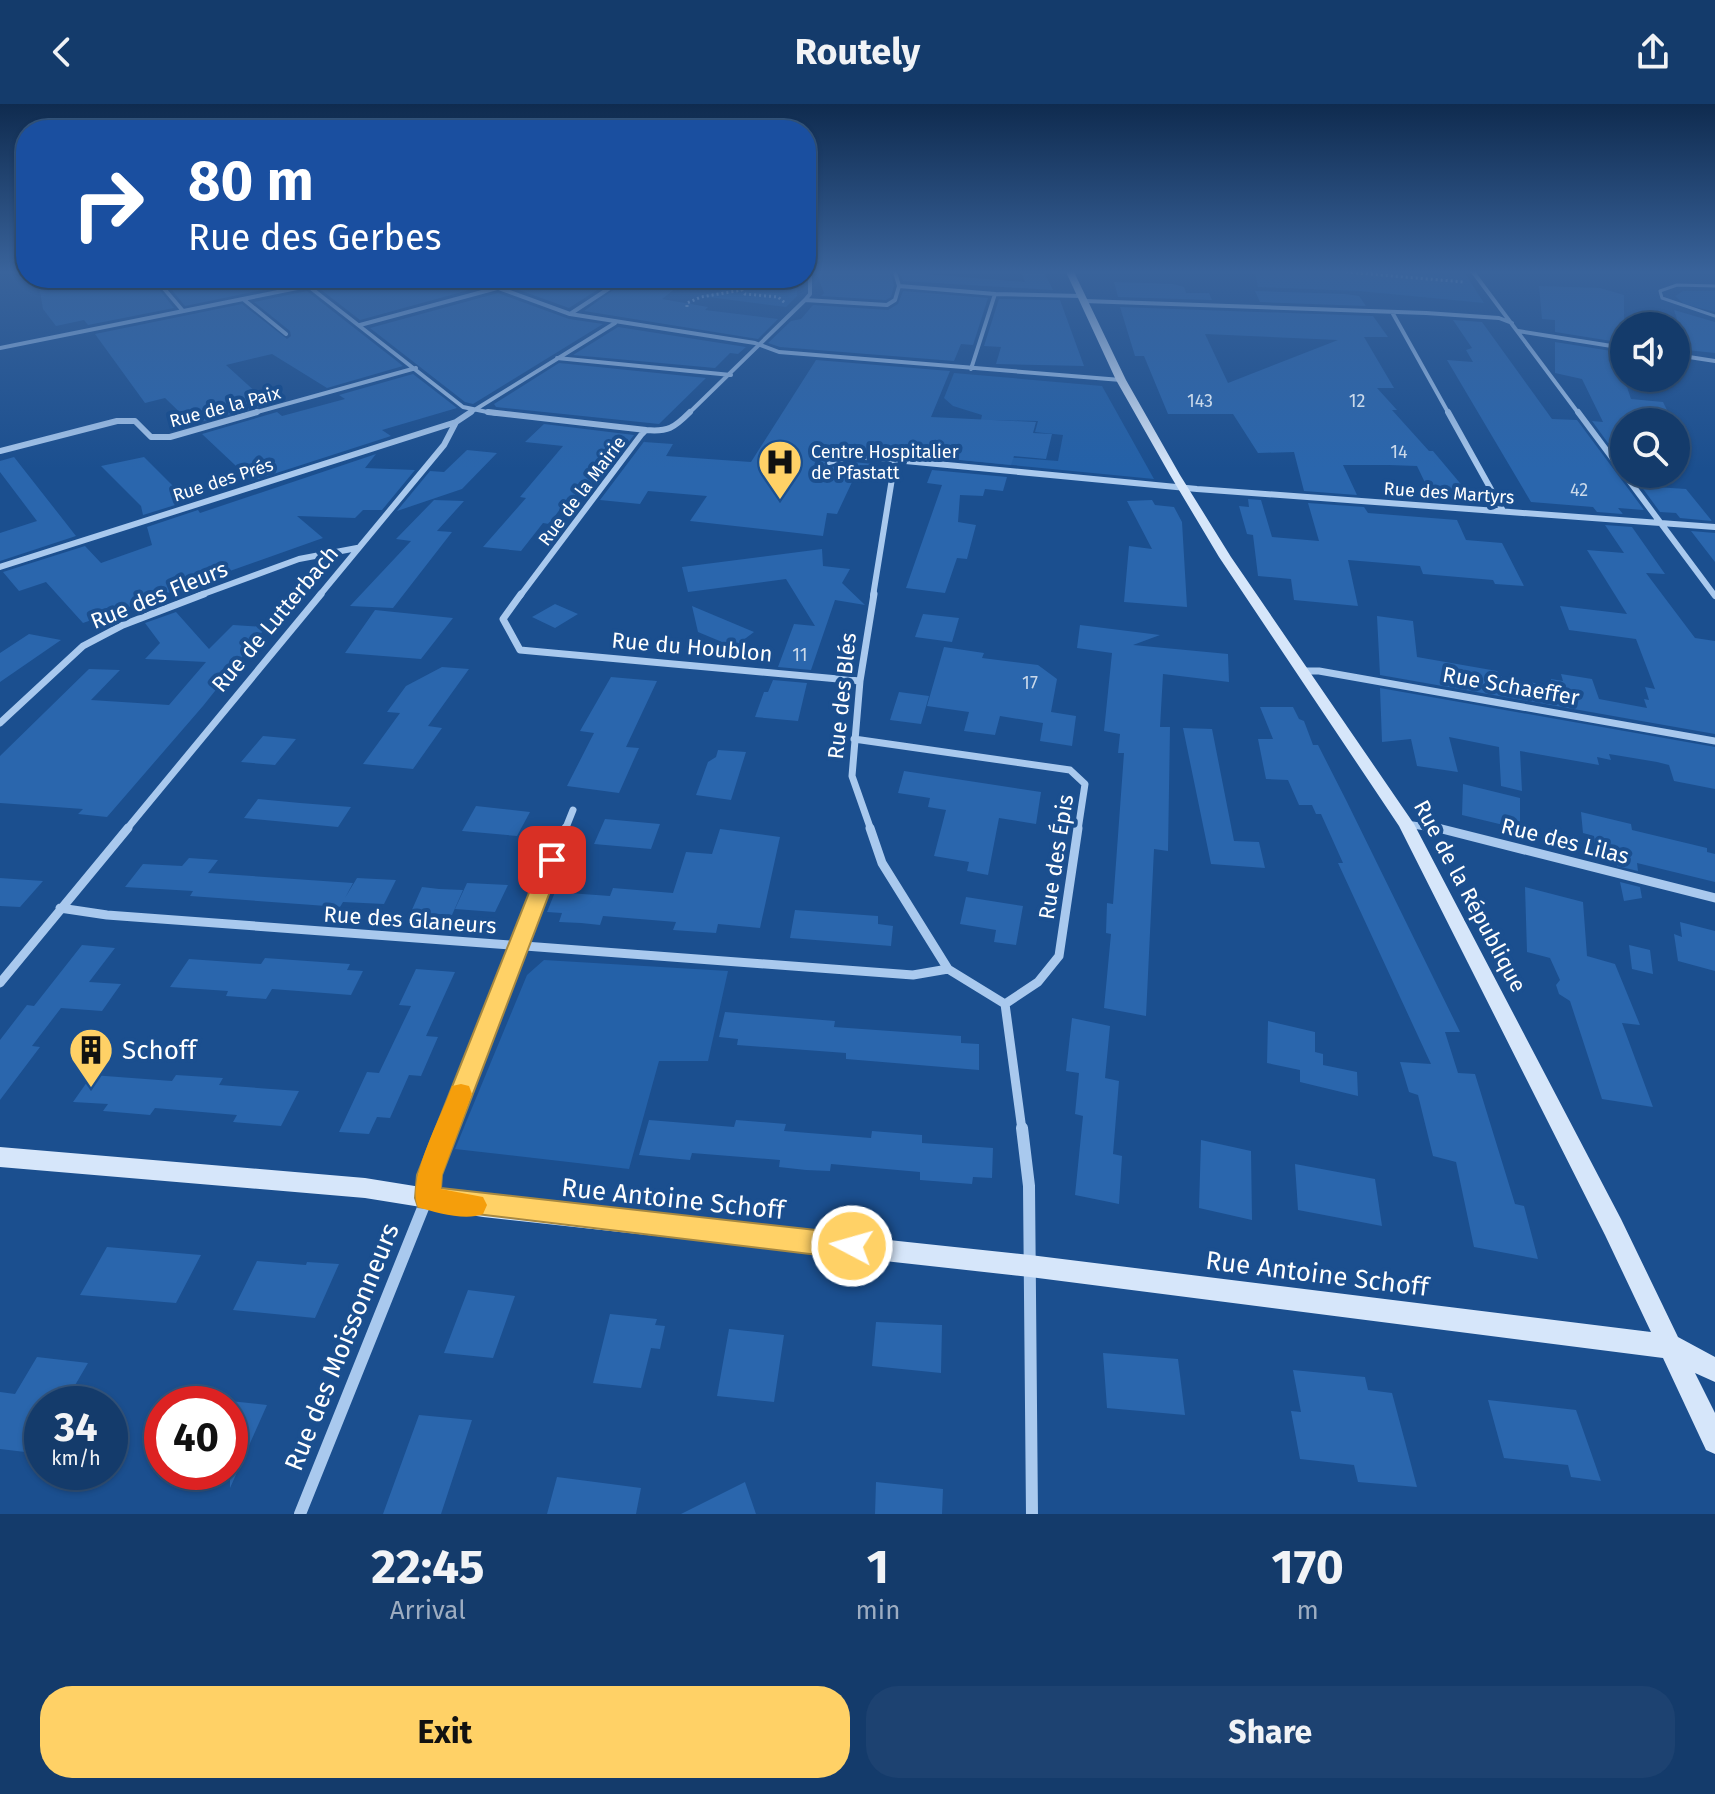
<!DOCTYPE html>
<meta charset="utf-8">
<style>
body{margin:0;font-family:"Fira Sans",sans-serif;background:#1d4271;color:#f1f3f6;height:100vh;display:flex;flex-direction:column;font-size:30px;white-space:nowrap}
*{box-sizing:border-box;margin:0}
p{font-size:26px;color:#9dadc1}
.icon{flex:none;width:44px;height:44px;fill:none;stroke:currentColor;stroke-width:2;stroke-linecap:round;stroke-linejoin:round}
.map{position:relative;height:1410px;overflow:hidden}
.sheet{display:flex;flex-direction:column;background:#143b6b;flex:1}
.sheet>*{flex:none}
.guide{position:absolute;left:16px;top:16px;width:800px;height:168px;border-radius:32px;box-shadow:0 2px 6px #0004,0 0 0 2px #33557e;background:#1a4fa0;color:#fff;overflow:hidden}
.controls{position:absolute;left:1610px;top:208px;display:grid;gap:16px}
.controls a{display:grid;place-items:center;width:80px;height:80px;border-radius:50%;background:#143b6b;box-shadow:0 2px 6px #0004,0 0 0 2px #33557e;font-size:40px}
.speed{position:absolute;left:24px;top:1282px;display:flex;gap:16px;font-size:40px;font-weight:700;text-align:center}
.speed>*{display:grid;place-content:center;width:104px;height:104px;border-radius:50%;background:#143b6b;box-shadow:0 2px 6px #0004,0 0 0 2px #33557e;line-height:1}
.speed small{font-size:20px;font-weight:400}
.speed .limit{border:12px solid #d22;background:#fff;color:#111}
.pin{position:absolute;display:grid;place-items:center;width:68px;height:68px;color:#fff;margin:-34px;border-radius:16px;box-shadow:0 4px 12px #0006}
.me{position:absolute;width:88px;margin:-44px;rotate:276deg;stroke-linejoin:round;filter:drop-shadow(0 0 6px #0008)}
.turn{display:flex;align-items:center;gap:28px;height:168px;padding:0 40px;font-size:36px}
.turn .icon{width:104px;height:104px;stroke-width:2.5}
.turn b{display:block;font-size:56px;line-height:68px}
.eta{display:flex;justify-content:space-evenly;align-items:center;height:136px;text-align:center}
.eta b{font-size:48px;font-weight:700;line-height:56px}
.primary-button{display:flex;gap:16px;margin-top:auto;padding:16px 40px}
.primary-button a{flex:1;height:92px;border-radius:32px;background:#ffd166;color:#111;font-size:32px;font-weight:700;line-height:92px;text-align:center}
.primary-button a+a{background:#1d4271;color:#f1f3f6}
header{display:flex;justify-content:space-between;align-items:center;height:104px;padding:0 40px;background:#143b6b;font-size:36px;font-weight:700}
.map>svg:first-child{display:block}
</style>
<header><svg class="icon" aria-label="back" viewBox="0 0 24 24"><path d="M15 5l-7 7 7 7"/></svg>Routely<svg class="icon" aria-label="share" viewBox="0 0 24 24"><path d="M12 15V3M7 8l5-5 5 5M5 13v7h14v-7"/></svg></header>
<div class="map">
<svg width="1715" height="1410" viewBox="0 0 1715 1410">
<rect width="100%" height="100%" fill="#1b4f8f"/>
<!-- green -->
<path fill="#2461a8" d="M1250,168h214l20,31 -125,-12 -101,-4 -3,-15z
M685,174h113l-1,18 -11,11 -85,-11 17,-3 11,-9z
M1683,187h32v21l-31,-8 -9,-8z
M954,269l148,13 52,93 -203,-20 3,-6 104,8 5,-26 -28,-3 3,-11 -57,-1 1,-5 -29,-9 -9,-8z
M544,856l184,11 -20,90h-49l-30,108 -174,-20 72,-174z"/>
<!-- building -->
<path fill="#2a66ad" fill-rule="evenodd" d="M837,168h53l4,14 -3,11 -5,3 -65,-4 3,-3 -7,-19z
M900,168l125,10 -3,-8h23l8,16 -150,-9z
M49,174h101l24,30 -86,17 -4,-5 -28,6 -13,-17 -5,-29z
M162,174h131l3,5 -111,23z
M352,174h87l30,12 -109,30 -40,-31 28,-6z
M486,174h130l-47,30z
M630,174h45l-11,8 12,2 -14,11 46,8 -3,3 73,9 -20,20 -174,-28z
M1114,178l59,2 11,3 2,6h23l3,7 -94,-3z
M1539,182l61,2 24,7v48l-69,-11v-12l-13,-1z
M307,187l96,75 -76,22 -55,-34 -46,11 43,39 -77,20 -27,-26 -20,5 -50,-69 147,-30 45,35 4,-3 -1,-5 -36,-29z
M903,187l85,7 -15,47 -12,-1 -7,17 -174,-14 -12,-4 23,-22 10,-2 12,-14 75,5 10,-6z
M1255,187l90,3 14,2 7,10 -106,-4z
M498,189l71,26 34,5 -130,80 -8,-2 -95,-74z
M999,195l61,1 24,66 -88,-2 5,-17 -17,-1z
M1120,203l253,9 15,21h-24l30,51h-17l20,22h-5l37,41h4l37,44 -40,-2 -13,-27 -28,-1h-46l14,30 -53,-4 -10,-39 -36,1 -25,-39h-65l-24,-58h-9zM1205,230l133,6 -110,43z
M1674,206l41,12v31l-28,-3z
M1453,216l29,2 70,97 25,1 67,90 -26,-2 5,6 -26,-2 -4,-5 -62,-5 -84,-142 26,2 -7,-12 6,-2z
M618,223l128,20 -8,7 -8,-1 -15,15 -142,-13z
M1555,238l69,11v25l7,21 32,3 10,20 -49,-1v43l-10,-21h-6l-16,-22 11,1 -21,-43 -27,-6z
M816,256l134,11 -19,46 105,5 -3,11 19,1 -6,25 -32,-3 -3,9 -132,-13h-29l-22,6 -4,6 4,4 24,-6 22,2 -1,2 -13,-1 -23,49 -10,-1 -4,23 -133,-15 17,-25 -59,-5 -8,13 -40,-4 46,-61 2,-3 -4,6 29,2 -7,12 85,6z
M559,259l147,15 -47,46 -163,-17 -2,-3z
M413,270l44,34 -75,22 9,6 -139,45 -50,-47 75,-22 5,4 63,-17 -6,-4z
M544,320l90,11 -49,64 -16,-2 -20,27 -6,-1 -22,28 -38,-4 43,-49 -6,-1 43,-51 -38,-4z
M467,346l30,3 -35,36 -65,22 33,-40 14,1z
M376,350l-11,14 50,2 -33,40h-19l-8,8 -58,-2 26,22 -161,57 5,6 -30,12 -5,-7 -49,17 -37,-41 -27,9 -16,-19 82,-26 16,17 51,-18 -5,-18 51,-17 2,3z
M14,353l62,79 -76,25v-28l37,-12 -37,-49v-11z
M144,353l44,44 -45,14 -2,-9 -40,-40z
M932,366l75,7 -4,14 -18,-2 -2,7 -23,-1 -2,27 18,3 -9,34 -10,-1 -12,35 -39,-5 36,-103 -15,-2z
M1641,382l45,3 26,32 -32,-3 -4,-5 -16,-1z
M1248,395l13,1 11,37 47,4 -11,-38 56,4 4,6 89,7 9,20 36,3 22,43 -29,-2 -2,-4 -70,-6 -3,-8 -72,-6 10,46 -64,-6 -3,-21 -33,-3 -5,-41 -6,-1 -8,-28 10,1z
M434,396l30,1 -27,30 15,1 -59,76 -43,-2 61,-65 -15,-2z
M1152,396l3,5 19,2 8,15 5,85 -63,-5 5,-56 23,3 -25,-48z
M1605,421l27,2 33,47 -19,-1 49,65 20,3v93l-335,-59 -3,-59 36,5 4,36 80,14 6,7 44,7 5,-1 -1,-5 12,2 -2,-7 31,5 7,20 48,9 -3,-9 5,1 -4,-13 10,2 -19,-50 -67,-9 -9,-24 67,8 -40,-64 37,3z
M1691,427l24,2v29z
M822,445l1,17 27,3 -8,14 23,22 -30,-5 -24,70 -33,-3 16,-43 21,2 -29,-47 -98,13 -6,-25z
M555,500l23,10 -23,14 -23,-11z
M692,502l62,26 -20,15 -36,-15z
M375,506l78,8 -32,41 -76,-6z
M176,508l33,37 24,-24 33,2 -63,79 -96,111 -29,-3 5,-5 -83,-6v-47l89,-87 31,1 -29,30 78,5 37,-43 -61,-3 15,-16 -15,-20z
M923,510l36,4 -7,24 -37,-5z
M1080,521l80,10 -27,10 95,9 1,28 -66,-8 -3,53h10l-2,124 -14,-2 -8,167 -42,-8 7,-74 -5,-1 1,-30 6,1 11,-151h-6l2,-19 -16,-3 8,-78 -35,-5z
M29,530l32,6 -61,42v-29z
M944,543l40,6 -2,5 56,7 19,14 -6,33 25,4 -4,30 -32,-5 3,-18 -43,-7 -5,19 -31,-4 5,-19 -42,-6z
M442,563l27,2 -41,57 14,2 -29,41 -50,-5 37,-51 -13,-1 19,-26z
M611,573l46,4 -31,66 13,1 -20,45 -52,-7 27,-53 -14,-2z
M773,576l34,3 -9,38 -43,-4 9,-25h4z
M1380,584l335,59v42l-41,-8 -5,-16 -12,-3 -48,-8 2,6 -14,-3 2,8 -79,-14 2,40 -21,-5 -2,-39 -50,-10 9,35 -41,-6 -6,-27 -29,3z
M899,588l30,4 -8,28 -31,-4z
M1260,603h33l6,12 5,2 9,24h5l28,55 114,232h-15l13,41 17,1 40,130 9,2 14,53 -64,-12 -18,-85 -23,-6 -15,-61 -9,-3 -9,-30 31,2 -93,-201h5l-22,-49h-5l-4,-9h-13l-11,-25 -22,-1 -8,-40h15z
M1183,624l29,1 22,112 25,1 6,26 -54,-4z
M263,632l33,3 -21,26 -34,-3z
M718,646l28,2 -15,48 -35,-5 12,-33 8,-5z
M904,667l137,21 -5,32 -37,-6 -11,57 -21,-4 2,-9 -35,-6 12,-46 -18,-3 2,-9 -32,-5z
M1463,680l57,14v31l-58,-14z
M258,695l42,4 51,4 -13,20 -94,-9z
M476,702l54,6 -13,24 -55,-5z
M1581,708l50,12 1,6 75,18v4l8,2v28l-78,-19 1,8 -21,-5 -2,-15 -20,-5 -1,-10 -11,-3z
M605,715l55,5 -9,25 -57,-5z
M720,725l60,8 -20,91 -42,-4 -2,9 -43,-3 3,-8 -73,-6 -3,9 -19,-2 -22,-1 3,-9 -15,-1 8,-20 55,4 3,-8 60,5 13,-41 26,2z
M189,754l29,2 -10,13 145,10 -8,15 12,-20 39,2 -12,24 -41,-2 -3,5 -150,-11 3,-5 -68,-4 18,-23 39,2z
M0,774l43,3 -23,26 -20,-1z
M1620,778l20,5 2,11 -18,3z
M467,779l41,2 -13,27 -40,-3z
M422,783l17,2 24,1 -11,25 -41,-3z
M1525,783l58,15 4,54 28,8 25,61 -18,-2 31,84 -51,-8 -32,-98 -11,-7 -3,-9 4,-5 -10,-22 -23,-6z
M966,793l57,9 -7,39 -22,-3 2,-12 -36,-6z
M795,806l83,6v8l15,2 -2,20 -101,-8z
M1680,818l35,9v40l-37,-10 -4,-27 8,3z
M82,841l33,3 -26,34 32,2 -19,27 -41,-3 -29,38 8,1 -40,53v-60l27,-35 7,1z
M1629,841l21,5 3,24 -21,-5z
M265,854l85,6 -3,6 16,1 -12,24 -79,-6 -6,10 -40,-3 2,-5 -58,-4 19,-28 72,5z
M416,865l39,3 -29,64 12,1 -17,39 -12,-1 -19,43 -13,-1 -8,17 -30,-2 28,-60 12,1 32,-67 -12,-1z
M725,908l110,9 -1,6 127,9v7l18,1v26l-133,-11v-6l-109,-8 1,-6 -19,-2z
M1072,914l38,8 -5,52 14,3 -6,73 9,2 -3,48 -44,-9 8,-79 -8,-2 4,-41 -13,-2z
M1268,917l47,11v20l8,2v11l34,7 1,24 -58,-14v-12l-33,-7z
M92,971l80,6 4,-6 47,3 -4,7 80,6 -18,35 -48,-4 4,-7 -82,-7 -5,7 -47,-4 5,-7 -35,-2z
M649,1016l85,7 2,-7 50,4 -2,7 87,7 1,-7 50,4v8l71,5 -1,30 -19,-1 -1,7 -52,-4v-8l-34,-3 -55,-5 -1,7 -24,-1 -27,-3 1,-7 -88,-7 -2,7 -51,-5z
M1201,1036l50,11 1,69 -53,-12z
M1295,1060l80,15 7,47 -84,-16z
M107,1143l94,8 -25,48 -96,-8z
M257,1157l49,4 1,-3 32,2 -24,54 -82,-8z
M468,1186l47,6 -22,62 -49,-5z
M610,1210l47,5 -2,6 10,1 -5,23 -9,-1 -10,40 -48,-5z
M876,1218l66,3 -1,48 -69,-7z
M729,1225l55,6 -10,67 -57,-6z
M1103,1249l75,6 7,56 -78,-7z
M37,1253l51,6 -24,41h-22v50l-42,-5v-57l15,2z
M1293,1266l72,7 3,13 24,3 25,94 -59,-5 -4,-17 -54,-6 -9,-48 10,1z
M1488,1296l88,10 25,71 -30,-4 -3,-12 -64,-7z
M230,1297l37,4 -37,83z
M419,1311l53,5 -31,94h-58z
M557,1373l84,11 -5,26h-89z
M745,1378l11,32h-75z
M876,1378l67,7 -1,25h-67z"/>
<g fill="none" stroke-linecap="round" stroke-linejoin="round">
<!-- path -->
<path stroke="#a9c9ee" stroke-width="3" stroke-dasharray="2 3" stroke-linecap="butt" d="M1346,168l118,10
M731,174l22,4
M754,174l1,5 25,-1 6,-4
M755,179l-11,3 -2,4 3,4 33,3 7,6
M687,203v-4l14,-6 41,-7"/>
<!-- lane-far1 -->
<path stroke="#a9c9ee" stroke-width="3" d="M1715,182l-38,-1 -17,6 2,7 53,18"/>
<!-- lane -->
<path stroke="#a9c9ee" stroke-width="4" d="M829,359l22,-6 44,3"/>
<!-- street-far4 -->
<path stroke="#a9c9ee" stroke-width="4" d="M895,168l4,14
M1473,168l106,142
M155,174l28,33
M298,174l165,129 34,7
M471,174l99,36 185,29 24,9 342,28
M899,182l96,8 86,2
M243,195l43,35
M805,196l82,5 8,-5 4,-14
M1084,197l342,12 73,5 13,5
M1392,208l57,102
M570,210l55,-36
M360,221l137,-37
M1518,227l106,17
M0,244l347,-70
M1676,251l39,6
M557,254l174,17
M971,265l24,-75
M250,310l166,-46
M468,310l147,-91
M688,310l117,-114 5,-6v-22"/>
<!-- street-far3 -->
<path stroke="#a9c9ee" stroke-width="6" d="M488,308l158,18
M1448,308l55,99
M1578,308l137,184
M0,347l117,-30h18l16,16h19l87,-25
M0,463l456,-145
M198,492l101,-37 58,-11
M319,492l125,-151 12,-23 15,-10
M520,492l121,-161 5,-5c22,2 28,-2 44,-18
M873,492l22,-136 302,29 518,38"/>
<!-- street-far2 -->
<path stroke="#a9c9ee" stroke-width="7" d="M521,490l-18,25 17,31 340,31
M1302,567h17l396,70
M0,619l83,-77 40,-21 81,-31
M854,635l216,31 15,14 -7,46
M1406,720l40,6
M126,726l195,-236
M565,726l8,-20
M871,726l-19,-54 8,-95 14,-87"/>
<!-- street-far1 -->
<path stroke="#a9c9ee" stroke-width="9" d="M870,724l12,35 66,106 57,35 17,126
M1438,724l277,70
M60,804l47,7 806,60 35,-6
M0,879l128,-155
M1005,900l33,-22 21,-26 19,-128
M447,1026l119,-302"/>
<!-- street -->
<path stroke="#a9c9ee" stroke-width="12" d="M1022,1024l7,58 3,328
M300,1410l127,-316 3,-23 18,-47"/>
<!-- secondary -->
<path fill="#d6e6fa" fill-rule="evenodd" d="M1066,168h8l52,108 54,95 51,82 183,267 207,395 57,118 37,20v25l-20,-9 20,40v41l-9,-4 -43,-92 -633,-81 -547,-60 -118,-19 -365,-31v-20l365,31 118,19 547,58 621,77 -46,-97 -206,-409 -180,-269 -49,-82 -54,-95z"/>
</g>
<!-- sky -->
<linearGradient id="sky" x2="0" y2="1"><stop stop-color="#0f2b4f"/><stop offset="0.46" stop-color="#39639b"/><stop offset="1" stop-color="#39639b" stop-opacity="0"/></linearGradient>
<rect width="1715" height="365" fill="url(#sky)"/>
<!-- route -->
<path fill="#ffd166" stroke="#a68842" stroke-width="2" d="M552,749l10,7 -120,315 -1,13 411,46 10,3 3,9 -3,9 -10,4 -434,-52 -3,-9 2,-23 125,-315z"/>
<!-- slow -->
<path fill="#f59e0b" d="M461,980l8,2 3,8 -30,81 -1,14 42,8 4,8 -4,9c-17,7 -47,-1 -65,-7 -11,-27 21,-86 31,-113l3,-8z"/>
<!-- icons -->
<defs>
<g id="hospital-pin" transform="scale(2.3)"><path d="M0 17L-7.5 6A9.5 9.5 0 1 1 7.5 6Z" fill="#ffd166" stroke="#1b4f8f"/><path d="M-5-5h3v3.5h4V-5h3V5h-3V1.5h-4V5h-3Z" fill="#111"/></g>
<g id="building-pin" transform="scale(2.3)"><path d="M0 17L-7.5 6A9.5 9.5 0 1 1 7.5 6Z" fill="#ffd166" stroke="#1b4f8f"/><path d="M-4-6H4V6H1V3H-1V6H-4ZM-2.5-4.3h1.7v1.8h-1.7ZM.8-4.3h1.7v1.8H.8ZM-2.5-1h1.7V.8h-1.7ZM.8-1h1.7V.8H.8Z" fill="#111"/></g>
</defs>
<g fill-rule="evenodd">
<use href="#hospital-pin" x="780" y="358"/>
<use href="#building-pin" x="91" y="946"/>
</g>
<g text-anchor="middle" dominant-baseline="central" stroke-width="8" stroke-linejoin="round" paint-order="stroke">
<!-- number labels -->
<g font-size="18" fill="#cad9ea">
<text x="1200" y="297">143</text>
<text x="1357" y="297">12</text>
<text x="1399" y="348">14</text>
<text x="1579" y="386">42</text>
<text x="800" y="551">11</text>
<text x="1030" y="579">17</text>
</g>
<!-- far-street labels -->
<g font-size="18" fill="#fff" stroke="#1b4f8f">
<text transform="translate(225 303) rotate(-15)">Rue de la Paix</text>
<text transform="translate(223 376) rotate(-18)">Rue des Prés</text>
<text transform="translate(582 387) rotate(-53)">Rue de la Mairie</text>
<text transform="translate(1449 389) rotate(4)">Rue des Martyrs</text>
</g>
<!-- far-poi labels -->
<g font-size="18" fill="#fff" stroke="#1b4f8f" text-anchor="start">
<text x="811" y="348">Centre Hospitalier<tspan x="811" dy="21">de Pfastatt</tspan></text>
</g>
<!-- street labels -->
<g font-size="22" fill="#fff" stroke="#1b4f8f">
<text transform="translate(159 491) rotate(-22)">Rue des Fleurs</text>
<text transform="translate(275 515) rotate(-50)">Rue de Lutterbach</text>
<text transform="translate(692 543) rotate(5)">Rue du Houblon</text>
<text transform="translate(1511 582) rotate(10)">Rue Schaeffer</text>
<text transform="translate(842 592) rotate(-84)">Rue des Blés</text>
<text transform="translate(1565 737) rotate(14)">Rue des Lilas</text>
<text transform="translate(1056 753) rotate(-81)">Rue des Épis</text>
<text transform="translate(1470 792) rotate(62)">Rue de la République</text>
<text transform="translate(410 816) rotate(4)">Rue des Glaneurs</text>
</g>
<!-- near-poi labels -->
<g font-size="26" fill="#fff" stroke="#1b4f8f" text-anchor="start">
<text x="122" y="946">Schoff</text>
</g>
<!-- near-street labels -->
<g font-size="26" fill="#fff" stroke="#1b4f8f">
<text transform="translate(673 1095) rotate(6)">Rue Antoine Schoff</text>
<text transform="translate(1317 1170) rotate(7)">Rue Antoine Schoff</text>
<text transform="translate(342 1243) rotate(-68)">Rue des Moissonneurs</text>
</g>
</g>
</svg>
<div class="controls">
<a><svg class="icon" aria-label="sound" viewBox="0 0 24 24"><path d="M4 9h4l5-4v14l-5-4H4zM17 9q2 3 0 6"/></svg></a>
<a><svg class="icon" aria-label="search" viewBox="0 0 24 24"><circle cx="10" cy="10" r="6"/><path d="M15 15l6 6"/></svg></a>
</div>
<div class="speed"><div>34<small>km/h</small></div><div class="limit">40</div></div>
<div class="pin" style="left:552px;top:756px;background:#d93025"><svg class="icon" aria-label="arrive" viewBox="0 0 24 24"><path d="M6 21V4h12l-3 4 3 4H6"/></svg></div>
<svg class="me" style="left:852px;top:1142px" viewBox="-20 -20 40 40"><circle r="17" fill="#ffd166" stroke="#fff" stroke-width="3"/><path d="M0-11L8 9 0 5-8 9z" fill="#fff"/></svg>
<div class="guide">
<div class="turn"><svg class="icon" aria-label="right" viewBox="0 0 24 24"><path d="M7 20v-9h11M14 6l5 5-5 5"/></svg><div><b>80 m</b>Rue des Gerbes</div></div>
</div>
</div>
<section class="sheet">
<div class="eta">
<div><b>22:45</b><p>Arrival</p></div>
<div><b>1</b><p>min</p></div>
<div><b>170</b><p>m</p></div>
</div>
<div class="primary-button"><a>Exit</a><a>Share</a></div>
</section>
